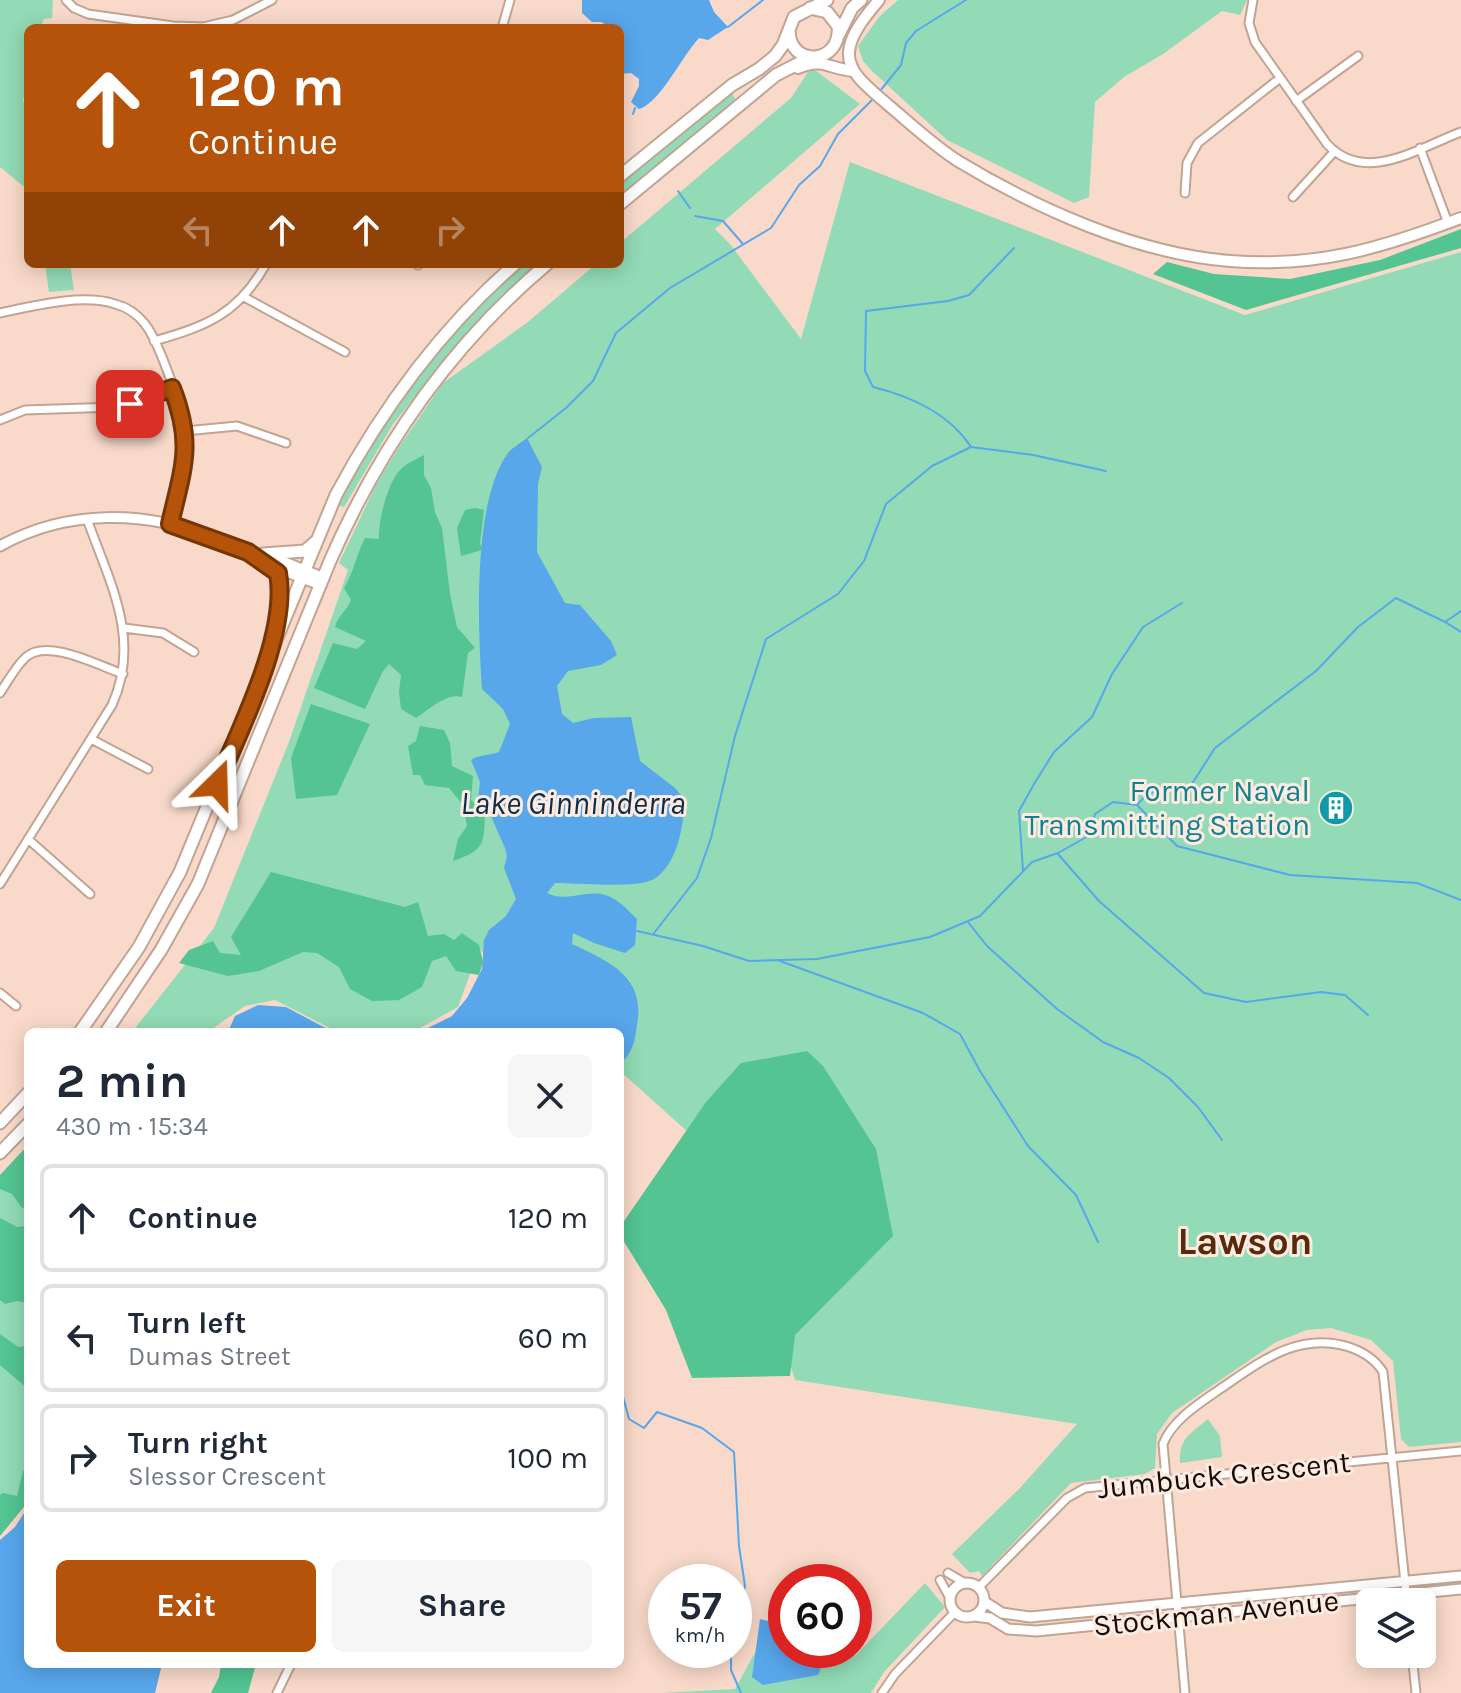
<!DOCTYPE html>
<meta charset="utf-8">
<style>
body{margin:0;font-family:Karla,sans-serif;background:#f6f6f7;color:#1f2937;height:100vh;display:flex;flex-direction:column;font-size:30px;white-space:nowrap}
*{box-sizing:border-box;margin:0}
p{font-size:26px;color:#747a83}
.icon{flex:none;width:44px;height:44px;fill:none;stroke:currentColor;stroke-width:2;stroke-linecap:round;stroke-linejoin:round}
.map{position:relative;flex:1;overflow:hidden}
.drawer{position:absolute;left:24px;top:1028px;width:600px;height:640px;display:flex;flex-direction:column;background:#fff;border-radius:12px;box-shadow:0 4px 20px #0003}
.drawer>*{flex:none}
.hud{position:absolute;left:24px;top:24px;width:600px;height:244px;border-radius:12px;box-shadow:0 4px 20px #0003;background:#b45309;color:#fff;overflow:hidden}
.tools{position:absolute;left:1356px;top:1588px;display:grid;gap:16px}
.tools a{display:grid;place-items:center;width:80px;height:80px;border-radius:12px;background:#fff;box-shadow:0 4px 20px #0003;font-size:40px}
.speed{position:absolute;left:648px;top:1564px;display:flex;gap:16px;font-size:40px;font-weight:700;text-align:center}
.speed>*{display:grid;place-content:center;width:104px;height:104px;border-radius:50%;background:#fff;box-shadow:0 4px 20px #0003;line-height:1}
.speed small{font-size:20px;font-weight:400}
.speed .limit{border:12px solid #d22;background:#fff;color:#111}
.pin{position:absolute;display:grid;place-items:center;width:68px;height:68px;color:#fff;margin:-34px;border-radius:16px;box-shadow:0 4px 12px #0006}
.me{position:absolute;width:88px;margin:-44px;rotate:22deg;stroke-linejoin:round;filter:drop-shadow(0 0 6px #0008)}
.turn{display:flex;align-items:center;gap:28px;height:168px;padding:0 32px;font-size:36px}
.turn .icon{width:104px;height:104px;stroke-width:2.5}
.turn b{display:block;font-size:56px;line-height:68px}
.lanes{display:flex;align-items:center;height:76px;padding:0 32px;background:#0003;justify-content:center;gap:40px;direction:ltr}
.lanes .off{opacity:.35}
.round{display:grid;place-items:center;flex:none;width:84px;height:84px;border-radius:12px;background:#f6f6f7}
.overview{display:flex;align-items:center;justify-content:space-between;height:136px;padding:0 32px}
h1{font-size:48px;font-weight:700;line-height:60px}
.cta{display:flex;gap:16px;margin-top:auto;padding:16px 32px}
.cta a{flex:1;height:92px;border-radius:12px;background:#b45309;color:#fff;font-size:32px;font-weight:700;line-height:92px;text-align:center}
.cta a+a{background:#f6f6f7;color:#1f2937}
ul{padding:0;list-style:none}
li{display:flex;align-items:center;gap:24px;height:108px;margin:0 16px 12px;padding:0 16px;border:4px solid #e0e1e3;border-radius:12px}
li div{flex:1}
li b{display:block;font-size:30px}
li em{font-style:normal}
.map>svg:first-child{display:block}
</style>
<div class="map">
<svg width="1461" height="1693" viewBox="0 0 1461 1693">
<rect width="100%" height="100%" fill="#f9daca"/>
<!-- green -->
<path fill="#92dbb6" d="M0,0h53l-1,18 -8,1 -4,9h-12v51l-5,21 5,13v77l-28,-23z
M898,0h349l-7,15 -18,-4 -59,43 -39,23 -29,25 -6,95 -15,6 -127,-63 -75,-69 -9,-10 -5,-15 21,-29z
M815,70l45,34 -145,125 15,15 71,95 49,-177 395,153 216,-63v1190l-52,5 -8,-8 -8,-78 -22,-21 -40,-12 -24,2 -31,12 -104,71 -15,21 -2,34 -10,6 -74,9 -89,93 -3,-5 -9,2 -18,-19 68,-66 57,-64 -282,-44 -67,-212 -108,-97v-39l-98,-45 -43,-38 -21,58 -45,25h-75l-63,-32 -30,6 -33,23 -1,3h-79l82,-104 75,-186 59,-172 -9,-7 38,-80 22,-36 44,-64 85,-61 68,-58h24v-21l171,-145 17,-26z
M731,92l5,8 -116,97v-15z
M45,264h25l4,26 -25,2z
M522,264h17l-89,90 -57,70 -49,83 -6,-2c50,-94 107,-168 184,-241z
M28,1153v346l-28,34v-354z
M1208,1419l12,17 2,21 -42,6c-1,-25 10,-29 28,-44z
M925,1583l20,24 -61,65 -13,21h-209l73,-4 46,-84 5,5v40h42l13,5h15z"/>
<!-- forest -->
<path fill="#53c492" d="M1461,229v19l-215,62 -93,-36 14,-12 47,12 76,5 90,-19z
M424,455v20l7,13 4,24 7,16 8,66 7,33 18,21 -7,5 -6,44c-16,-4 -32,12 -46,21l-15,-9 -2,-17 2,-17 -12,-11 -6,7 -18,38 -51,-21 19,-45 24,6 9,-8 -31,-14c3,-12 12,-16 16,-27l-7,-12c10,-16 12,-33 21,-50l14,1c-1,-18 9,-58 22,-70 6,-6 16,-10 23,-14z
M475,508l9,2 -4,33 2,7 -21,6 -4,-28 8,-18z
M311,704l59,20 -33,71 -41,4 -5,-41z
M420,726l24,4 6,13 2,23 21,10 -2,24 14,12c-1,32 0,38 -32,49l5,-22 9,-13 -4,-21 -14,-17 -24,-3 -5,-10h-7l-5,-29 8,-5z
M271,872l134,35 13,-5 10,34 16,-2 10,6 8,-7 17,12 4,17 -4,13 -23,-4 -10,-15 -14,5 -10,26 -23,13 -27,1 -22,-12 -11,-22 -22,-14 -14,-1 -44,19 -31,5 -49,-13 10,-13 24,-9 7,12 21,2 -10,-18z
M807,1051l16,15 53,83 17,87 -98,99 -5,41 -98,2 -26,-68 -46,-75v-8l86,-125 35,-39z
M28,1145v62l-6,1 -10,-14 -12,-5v-14z
M0,1218l17,9 11,-1v77l-11,-2 -12,3 -5,-4z
M0,1334l18,13 10,-1v43l-28,-24z
M28,1468v34l-28,34v-41l3,-2 14,3 6,-25z
M221,1664h35l-8,29h-37l8,-16z"/>
<!-- water -->
<path fill="#58a7eb" d="M582,0h127l5,12 14,15 -20,13 -9,-2c-17,18 -39,65 -60,71l-8,-7 8,-16v-7l-8,-6 -11,1v-46h-8l-11,-6h-9l-10,-9z
M527,438l15,29 -4,17 -1,68 28,51 15,2 31,36 6,14 -16,10 -33,6 -11,15 5,28 11,9 21,-5 37,-1 9,44 35,27 10,12c-2,26 -7,64 -31,79 -16,10 -79,4 -99,4l-8,10c19,10 39,-4 58,2 12,3 23,15 32,24l-2,26 -10,8 -31,-10 -21,-10 -1,11c36,17 74,32 65,81 -2,14 -3,24 -13,35l-4,-2v-26h-200l32,-16 15,-18 15,-29 2,-29 5,-10 17,-14 10,-17 -12,-31 3,-12 -2,-8 -15,-34 -12,-14 2,-18 -9,-22c9,-6 18,-4 28,-8l11,-28 -7,-15 -21,-20c-4,-60 -10,-187 26,-236 5,-6 13,-10 19,-15z
M258,1005l28,2 47,25h-105l7,-16z
M28,1507v157h134l-7,29h-155v-153l15,-13z
M760,1619l26,6v25h31l5,15 -4,10 -55,10 -11,-8z"/>
<g fill="none" stroke-linecap="round" stroke-linejoin="round">
<!-- stream -->
<path stroke="#58a7eb" stroke-width="2" d="M728,27l35,-27
M880,91l21,-26 5,-22 10,-12 50,-31
M633,114l2,-6
M678,191l12,17
M695,216l28,5 20,23
M528,438l38,-30 27,-27 23,-48 54,-45 101,-60 28,-43 21,-19 18,-32 35,-35
M971,447c-21,-33 -61,-51 -98,-60l-8,-16 1,-60 82,-10 21,-6 45,-47
M1445,622l16,10
M1138,806l39,40 113,29 127,8 44,17
M1058,854l41,47 105,92 42,9 75,-10 24,3 23,20
M1023,871l-4,-60 15,-27 20,-32 38,-35 20,-43 31,-47 39,-24
M968,922l19,24 70,63 46,33 36,16 30,20 29,29 24,33
M637,931l66,15 46,15 68,-2 113,-22 50,-21 52,-54 26,-9 32,-18 5,-21 18,-12 24,3 11,-12 42,-6 25,-39 101,-77 42,-44 38,-29 49,24 16,-11
M654,933l43,-55 14,-40 24,-102 31,-97 72,-45 26,-33 22,-57 46,-38 39,-19 62,8 73,16
M780,961l143,52 37,21 20,37 48,75 48,49 22,47
M620,1386l9,33 15,9 13,-16 45,16 32,24 5,94 6,40 -11,42
M731,1650v20l10,23"/>
<!-- minor casing -->
<g stroke="#c1a494" stroke-width="11">
<path id="minor" d="M66,0l8,8 14,6 85,12 30,1 30,-7 39,-20
M1253,0l-4,23 6,19 72,102c38,41 91,4 134,-12
M502,28l8,-28
M1296,101l62,-45
M1420,148l28,75
M1185,193l2,-30 11,-20 82,-65
M1293,197l41,-45
M417,264l1,1
M244,297l101,55
M0,313c32,-7 84,-20 115,-9 12,3 23,11 30,20 14,18 41,93 41,115 0,29 -10,57 -16,85
M154,341c53,-15 84,-27 112,-77
M0,420l25,-10 91,-3 56,-19
M185,431l52,-5 49,17
M124,628l39,5 31,19
M0,693c8,-12 16,-27 26,-36 22,-19 73,9 97,17
M91,739l57,30
M28,839l62,55
M0,884l112,-179c30,-66 -3,-124 -25,-186
M0,993l16,13
M948,1573l17,10
M940,1580l10,18
M979,1587l88,-89 18,-10 376,-37
M1412,1654l4,39
M277,1693l14,-29
M882,1693l13,-19 60,-62
M1185,1693l-22,-249c9,-24 37,-41 57,-55 40,-27 78,-58 129,-42 15,5 26,12 34,25l24,230"/>
</g>
<!-- tertiary casing -->
<g stroke="#c1a494" stroke-width="13">
<path id="tertiary" d="M0,546c67,-37 145,-36 214,-8 11,5 24,8 34,14 23,14 47,24 73,33
M267,555l57,23
M950 1600a17 17 0 1 1 34 0a17 17 0 1 1-34 0Z
M985,1602l17,11 28,4 431,-41
M974,1616l16,2 18,11 28,2 425,-42"/>
</g>
<!-- secondary casing -->
<g stroke="#c1a494" stroke-width="14">
<path id="secondary" d="M879,0c-11,13 -29,34 -30,52 -2,22 24,39 38,52 23,19 46,41 71,57 79,48 180,93 272,100 87,7 152,-13 231,-43
M798,68c26,-11 31,1 55,3"/>
</g>
<!-- primary casing -->
<g stroke="#c1a494" stroke-width="15">
<path id="primary" d="M789,30c0,38 53,35 49,-4l-11,-14 -17,-4
M838,36l14,-28 9,-8
M620,176l112,-91 27,-16 16,-13 8,-11 11,-28 33,-17
M620,204l156,-129 35,-18
M263,554l42,-3 10,-9
M267,564c3,3 8,5 10,9 8,13 2,39 -1,53
M80,1032l59,-85 41,-75 156,-377c46,-86 105,-166 179,-231
M106,1032l55,-82 37,-66 132,-323c50,-114 122,-217 217,-297
M0,1123l28,-30
M0,1153l28,-29"/>
</g>
<!-- minor -->
<use href="#minor" stroke="#fff" stroke-width="7"/>
<!-- tertiary -->
<use href="#tertiary" stroke="#fff" stroke-width="9"/>
<!-- secondary -->
<use href="#secondary" stroke="#fff" stroke-width="10"/>
<!-- primary -->
<use href="#primary" stroke="#fff" stroke-width="11"/>
</g>
<g fill="none" stroke-linecap="round" stroke-linejoin="round">
<!-- route casing -->
<g stroke="#753606" stroke-width="20">
<path id="route" d="M130,404l42,-16c22,57 11,79 -2,136l78,28 30,21c11,60 -37,154 -61,211"/>
</g>
<!-- route -->
<use href="#route" stroke="#b45309" stroke-width="14"/>
</g>
<!-- icons -->
<defs>
<g id="building-disc" transform="scale(1.8)"><circle r="9.5" fill="#0f9aa8" stroke="#fdeae0"/><path d="M-4-6H4V6H1V3H-1V6H-4ZM-2.5-4.3h1.7v1.8h-1.7ZM.8-4.3h1.7v1.8H.8ZM-2.5-1h1.7V.8h-1.7ZM.8-1h1.7V.8H.8Z" fill="#fff"/></g>
</defs>
<g fill-rule="evenodd">
<use href="#building-disc" x="1336" y="808"/>
</g>
<g text-anchor="middle" dominant-baseline="central" stroke-width="6" stroke-linejoin="round" paint-order="stroke">
<!-- culture labels -->
<g font-size="30" fill="#0d838f" stroke="#fdeae0" text-anchor="end">
<text x="1310" y="791">Former Naval<tspan x="1310" dy="34">Transmitting Station</tspan></text>
</g>
<!-- street labels -->
<g font-size="30" fill="#160c07" stroke="#fdeae0">
<text transform="translate(1224 1475) rotate(-6)">Jumbuck Crescent</text>
<text transform="translate(1216 1613) rotate(-6)">Stockman Avenue</text>
</g>
<!-- water labels -->
<g font-size="32" font-style="italic" fill="#0c2d49" stroke="#fdeae0">
<text x="573" y="803">Lake Ginninderra</text>
</g>
<!-- district labels -->
<g font-size="38" font-weight="bold" fill="#58290a" stroke="#fdeae0">
<text x="1245" y="1241">Lawson</text>
</g>
</g>
</svg>
<div class="tools">
<a><svg class="icon" aria-label="layers" viewBox="0 0 24 24"><path d="M12 4l9 5-9 5-9-5zM3 14l9 5 9-5"/></svg></a>
</div>
<div class="speed"><div>57<small>km/h</small></div><div class="limit">60</div></div>
<div class="pin" style="left:130px;top:404px;background:#d93025"><svg class="icon" aria-label="arrive" viewBox="0 0 24 24"><path d="M6 21V4h12l-3 4 3 4H6"/></svg></div>
<svg class="me" style="left:217px;top:784px" viewBox="-20 -20 40 40"><path d="M0-17L14 15 0 8-14 15z" fill="#b45309" stroke="#fff" stroke-width="4"/></svg>
<div class="hud">
<div class="turn"><svg class="icon" aria-label="ahead" viewBox="0 0 24 24"><path d="M12 20V5M6 11l6-6 6 6"/></svg><div><b>120 m</b>Continue</div></div>
<div class="lanes"><svg class="icon off" aria-label="left" viewBox="0 0 24 24"><path d="M17 20v-9H6M10 6l-5 5 5 5"/></svg><svg class="icon" aria-label="ahead" viewBox="0 0 24 24"><path d="M12 20V5M6 11l6-6 6 6"/></svg><svg class="icon" aria-label="ahead" viewBox="0 0 24 24"><path d="M12 20V5M6 11l6-6 6 6"/></svg><svg class="icon off" aria-label="right" viewBox="0 0 24 24"><path d="M7 20v-9h11M14 6l5 5-5 5"/></svg></div>
</div>
<section class="drawer">
<div class="overview"><div><h1>2 min</h1><p>430 m · 15:34</p></div><a class="round"><svg class="icon" aria-label="close" viewBox="0 0 24 24"><path d="M6 6l12 12M18 6L6 18"/></svg></a></div>
<ul>
<li><svg class="icon" aria-label="ahead" viewBox="0 0 24 24"><path d="M12 20V5M6 11l6-6 6 6"/></svg><div><b>Continue</b></div><em>120 m</em></li>
<li><svg class="icon" aria-label="left" viewBox="0 0 24 24"><path d="M17 20v-9H6M10 6l-5 5 5 5"/></svg><div><b>Turn left</b><p>Dumas Street</p></div><em>60 m</em></li>
<li><svg class="icon" aria-label="right" viewBox="0 0 24 24"><path d="M7 20v-9h11M14 6l5 5-5 5"/></svg><div><b>Turn right</b><p>Slessor Crescent</p></div><em>100 m</em></li>
</ul>
<div class="cta"><a>Exit</a><a>Share</a></div>
</section>
</div>
